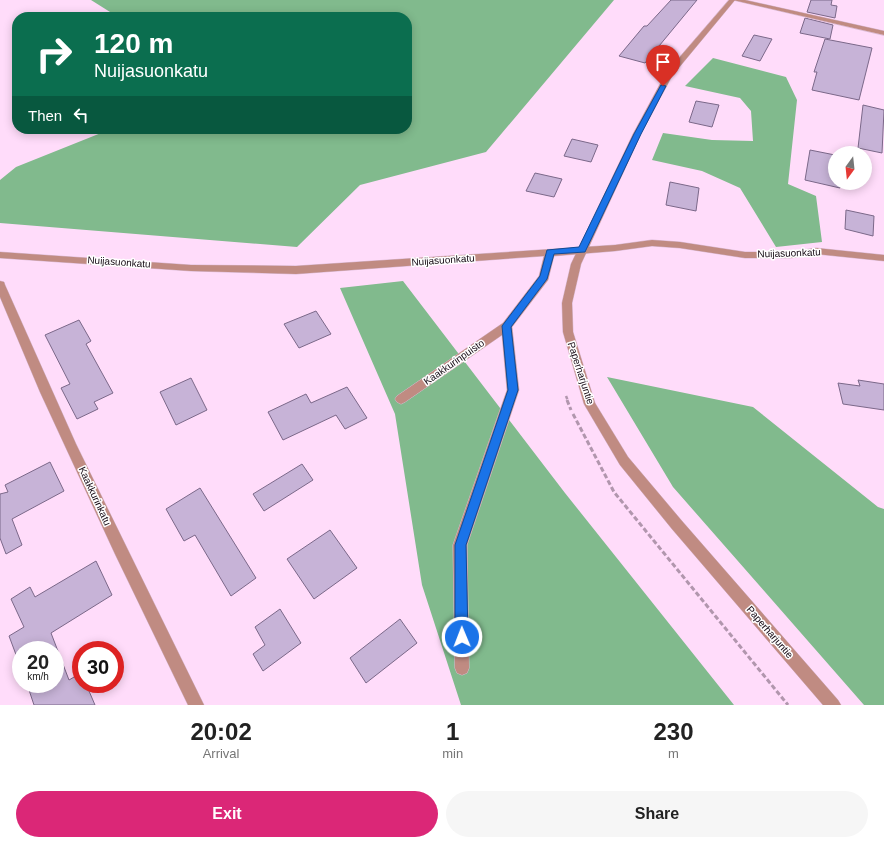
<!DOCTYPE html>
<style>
body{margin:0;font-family:Helvetica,sans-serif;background:#f6f6f6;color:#222;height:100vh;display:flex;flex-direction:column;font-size:15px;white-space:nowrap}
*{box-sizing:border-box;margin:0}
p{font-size:13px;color:#767676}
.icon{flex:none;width:22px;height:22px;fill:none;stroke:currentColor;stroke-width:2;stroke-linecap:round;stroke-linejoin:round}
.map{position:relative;height:705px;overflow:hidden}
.details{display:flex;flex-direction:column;background:#fff;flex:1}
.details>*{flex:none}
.hud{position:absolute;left:12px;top:12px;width:400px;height:122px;border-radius:16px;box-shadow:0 2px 10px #0003;background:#0b6e4f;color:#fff;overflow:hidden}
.needle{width:26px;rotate:195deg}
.tools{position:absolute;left:828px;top:146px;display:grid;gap:8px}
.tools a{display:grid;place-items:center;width:44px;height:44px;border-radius:50%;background:#fff;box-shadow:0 2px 10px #0003;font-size:20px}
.speed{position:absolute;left:12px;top:641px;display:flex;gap:8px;font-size:20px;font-weight:700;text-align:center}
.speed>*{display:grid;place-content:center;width:52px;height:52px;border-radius:50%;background:#fff;box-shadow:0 2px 10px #0003;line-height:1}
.speed small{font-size:10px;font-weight:400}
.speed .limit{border:6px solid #d22;background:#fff;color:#111}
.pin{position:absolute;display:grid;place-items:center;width:34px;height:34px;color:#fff;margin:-41px -17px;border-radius:50% 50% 50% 0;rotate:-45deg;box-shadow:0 0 4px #0007}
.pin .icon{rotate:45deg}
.me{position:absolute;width:44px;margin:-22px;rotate:359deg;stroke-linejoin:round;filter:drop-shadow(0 0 3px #0008)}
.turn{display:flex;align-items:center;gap:14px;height:84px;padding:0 16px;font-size:18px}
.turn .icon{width:52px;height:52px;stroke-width:2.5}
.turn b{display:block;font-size:28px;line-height:34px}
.then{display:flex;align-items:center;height:38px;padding:0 16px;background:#0003;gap:8px;font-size:15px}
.eta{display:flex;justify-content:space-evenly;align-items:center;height:68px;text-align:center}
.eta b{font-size:24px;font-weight:800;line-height:28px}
.button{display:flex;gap:8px;margin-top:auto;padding:8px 16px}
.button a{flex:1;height:46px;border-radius:24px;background:#db2777;color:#fff;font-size:16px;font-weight:800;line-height:46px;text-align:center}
.button a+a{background:#f6f6f6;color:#222}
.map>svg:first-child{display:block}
</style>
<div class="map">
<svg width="884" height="705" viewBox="0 0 884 705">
<rect width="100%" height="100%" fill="#ffdcfa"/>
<!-- forest -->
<path fill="#81ba8d" d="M91,0h523l-128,152 -126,33 -63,62 -297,-24v-43l16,-13 95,-38h296v-112h-289z
M713,58l73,19 11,23 -9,84 28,12 6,46 -46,5 -36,-59 -38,-17 -50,-11 11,-27 49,7 41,1 -2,-30 -11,-13 -55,-12z
M403,281l162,212 169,212h-273l-39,-120 -27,-171 -55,-126z
M607,377l146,30 125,100 6,2v196h-20l-191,-218z"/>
<!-- building -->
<path fill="#c7b3d7" stroke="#7b6889" d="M671,0h26l-52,63 -26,-7 25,-30h3z
M811,0h21l-1,5 6,1 -2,12 -28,-6z
M805,18l28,7 -3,14 -30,-6z
M754,35l18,4 -12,22 -18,-5z
M825,39l47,9 -13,52 -47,-10 5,-18h-3z
M696,101l23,4 -7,22 -23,-5z
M863,105l21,5 -2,43 -24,-5z
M572,139l26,6 -7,17 -27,-6z
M810,150l25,5v28h6l-1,5 -35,-8z
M535,173l27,6 -8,18 -28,-6z
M670,182l29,6 -3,23 -30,-6z
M846,210l28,6 -1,20 -28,-7z
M316,311l15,23 -32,14 -15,-24z
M79,320l12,21 -5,3 27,49 -19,9 4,7 -21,10 -16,-31 9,-4 -25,-49z
M191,378l16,32 -31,15 -16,-33z
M858,380l26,4v26l-41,-6 -5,-21 22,3z
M347,387l20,31 -22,11 -9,-14 -53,25 -15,-28 38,-18 5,9z
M50,462l14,29 -52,28 10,26 -16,9 -6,-16v-44l8,-2 -3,-7z
M302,464l11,16 -49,31 -11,-17z
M200,488l56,90 -25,18 -36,-61 -11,6 -18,-32z
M330,530l27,38 -43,31 -27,-40z
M96,561l16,34 -61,38 18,47 12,-7v11h5l9,21h-61l-7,-21h28v-34h-34v18l-12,-32 15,-9 -13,-28 19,-12 5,10z
M280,609l21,34 -38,28 -10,-17 12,-9 -10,-18z
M400,619l17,24 -51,40 -16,-25z"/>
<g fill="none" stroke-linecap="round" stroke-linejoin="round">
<!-- minor casing -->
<g stroke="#dabbd5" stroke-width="1">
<path id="minor" d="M733,0h12l139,31v4z
M652,240l28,2 65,10h46l25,-4 68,7v6l-68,-7 -25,4h-46l-65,-10 -28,-2 -37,5 -61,5 -6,24 -36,47 7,63 -52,155 2,123 -2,5 -5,2 -5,-2 -2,-5 -2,-123 54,-155 -5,-55 -97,67 -4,2 -4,-2 -2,-3 2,-3 106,-73 36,-47 5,-20 -248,18 -105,-3 -191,-13v-6l191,13 105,1 319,-21z
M0,281l4,1 1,3 71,159 128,261h-16l-73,-151 -75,-162 -40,-95z"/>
</g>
<!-- tertiary casing -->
<g stroke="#dabbd5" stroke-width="1">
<path id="tertiary" d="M729,0h6l-63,76 -31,58 -60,130 -9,39 1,29 22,71 33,54 54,64 156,179 3,5h-18l-151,-176 -52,-64 -36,-61 -21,-72 -1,-29 9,-39 62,-130 33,-61z"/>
</g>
<!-- path-far1 -->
<path stroke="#b196ad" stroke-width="2.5" stroke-dasharray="3.5 2" stroke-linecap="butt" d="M566,396l2,5"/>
<!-- path -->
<path stroke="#b196ad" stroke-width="3" stroke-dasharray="5 2.5" stroke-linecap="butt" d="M567,400l4,10
M573,414l41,78 174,213"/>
<!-- minor -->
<use href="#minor" fill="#c08b82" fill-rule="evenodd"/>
<!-- tertiary -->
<use href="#tertiary" fill="#c08b82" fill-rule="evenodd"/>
</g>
<!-- route -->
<path fill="#1a73e8" stroke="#114b97" d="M661,85l5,1 -25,48 -56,118 -31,2 -7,25 -36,48 7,63 -52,155 2,92 -2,4 -4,2 -5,-2 -2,-4v-92l53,-155 -6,-64 38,-50 7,-26 32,-3 55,-113z"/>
<g text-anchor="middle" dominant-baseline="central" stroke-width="3" stroke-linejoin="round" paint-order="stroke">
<!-- street labels -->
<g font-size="10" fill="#160b15" stroke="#fff">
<text transform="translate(789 253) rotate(-2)">Nuijasuonkatu</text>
<text transform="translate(443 260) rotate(-4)">Nuijasuonkatu</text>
<text transform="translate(119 262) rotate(4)">Nuijasuonkatu</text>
<text transform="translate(454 362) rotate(-35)">Kaakkurinpuisto</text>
<text transform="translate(581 373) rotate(72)">Paperharjuntie</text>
<text transform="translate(95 496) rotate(65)">Kaakkurinkatu</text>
<text transform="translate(770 632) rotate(49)">Paperharjuntie</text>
</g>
</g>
</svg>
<div class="tools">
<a><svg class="needle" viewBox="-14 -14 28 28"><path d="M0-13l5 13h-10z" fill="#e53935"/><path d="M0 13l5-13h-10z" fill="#767676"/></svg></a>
</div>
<div class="speed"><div>20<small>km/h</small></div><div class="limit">30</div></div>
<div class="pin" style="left:663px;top:86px;background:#d93025"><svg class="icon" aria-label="arrive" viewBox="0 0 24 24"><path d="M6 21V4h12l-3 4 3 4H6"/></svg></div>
<svg class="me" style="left:462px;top:637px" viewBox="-20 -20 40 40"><circle r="17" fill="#1a73e8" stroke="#fff" stroke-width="3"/><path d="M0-11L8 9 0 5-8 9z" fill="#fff"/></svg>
<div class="hud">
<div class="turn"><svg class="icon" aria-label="right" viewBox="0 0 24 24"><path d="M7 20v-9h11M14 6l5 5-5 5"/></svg><div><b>120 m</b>Nuijasuonkatu</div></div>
<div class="then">Then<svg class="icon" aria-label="left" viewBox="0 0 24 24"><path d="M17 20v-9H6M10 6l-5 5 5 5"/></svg></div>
</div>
</div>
<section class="details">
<div class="eta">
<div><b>20:02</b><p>Arrival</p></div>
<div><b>1</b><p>min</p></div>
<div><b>230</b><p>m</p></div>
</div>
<div class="button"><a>Exit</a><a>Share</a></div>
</section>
